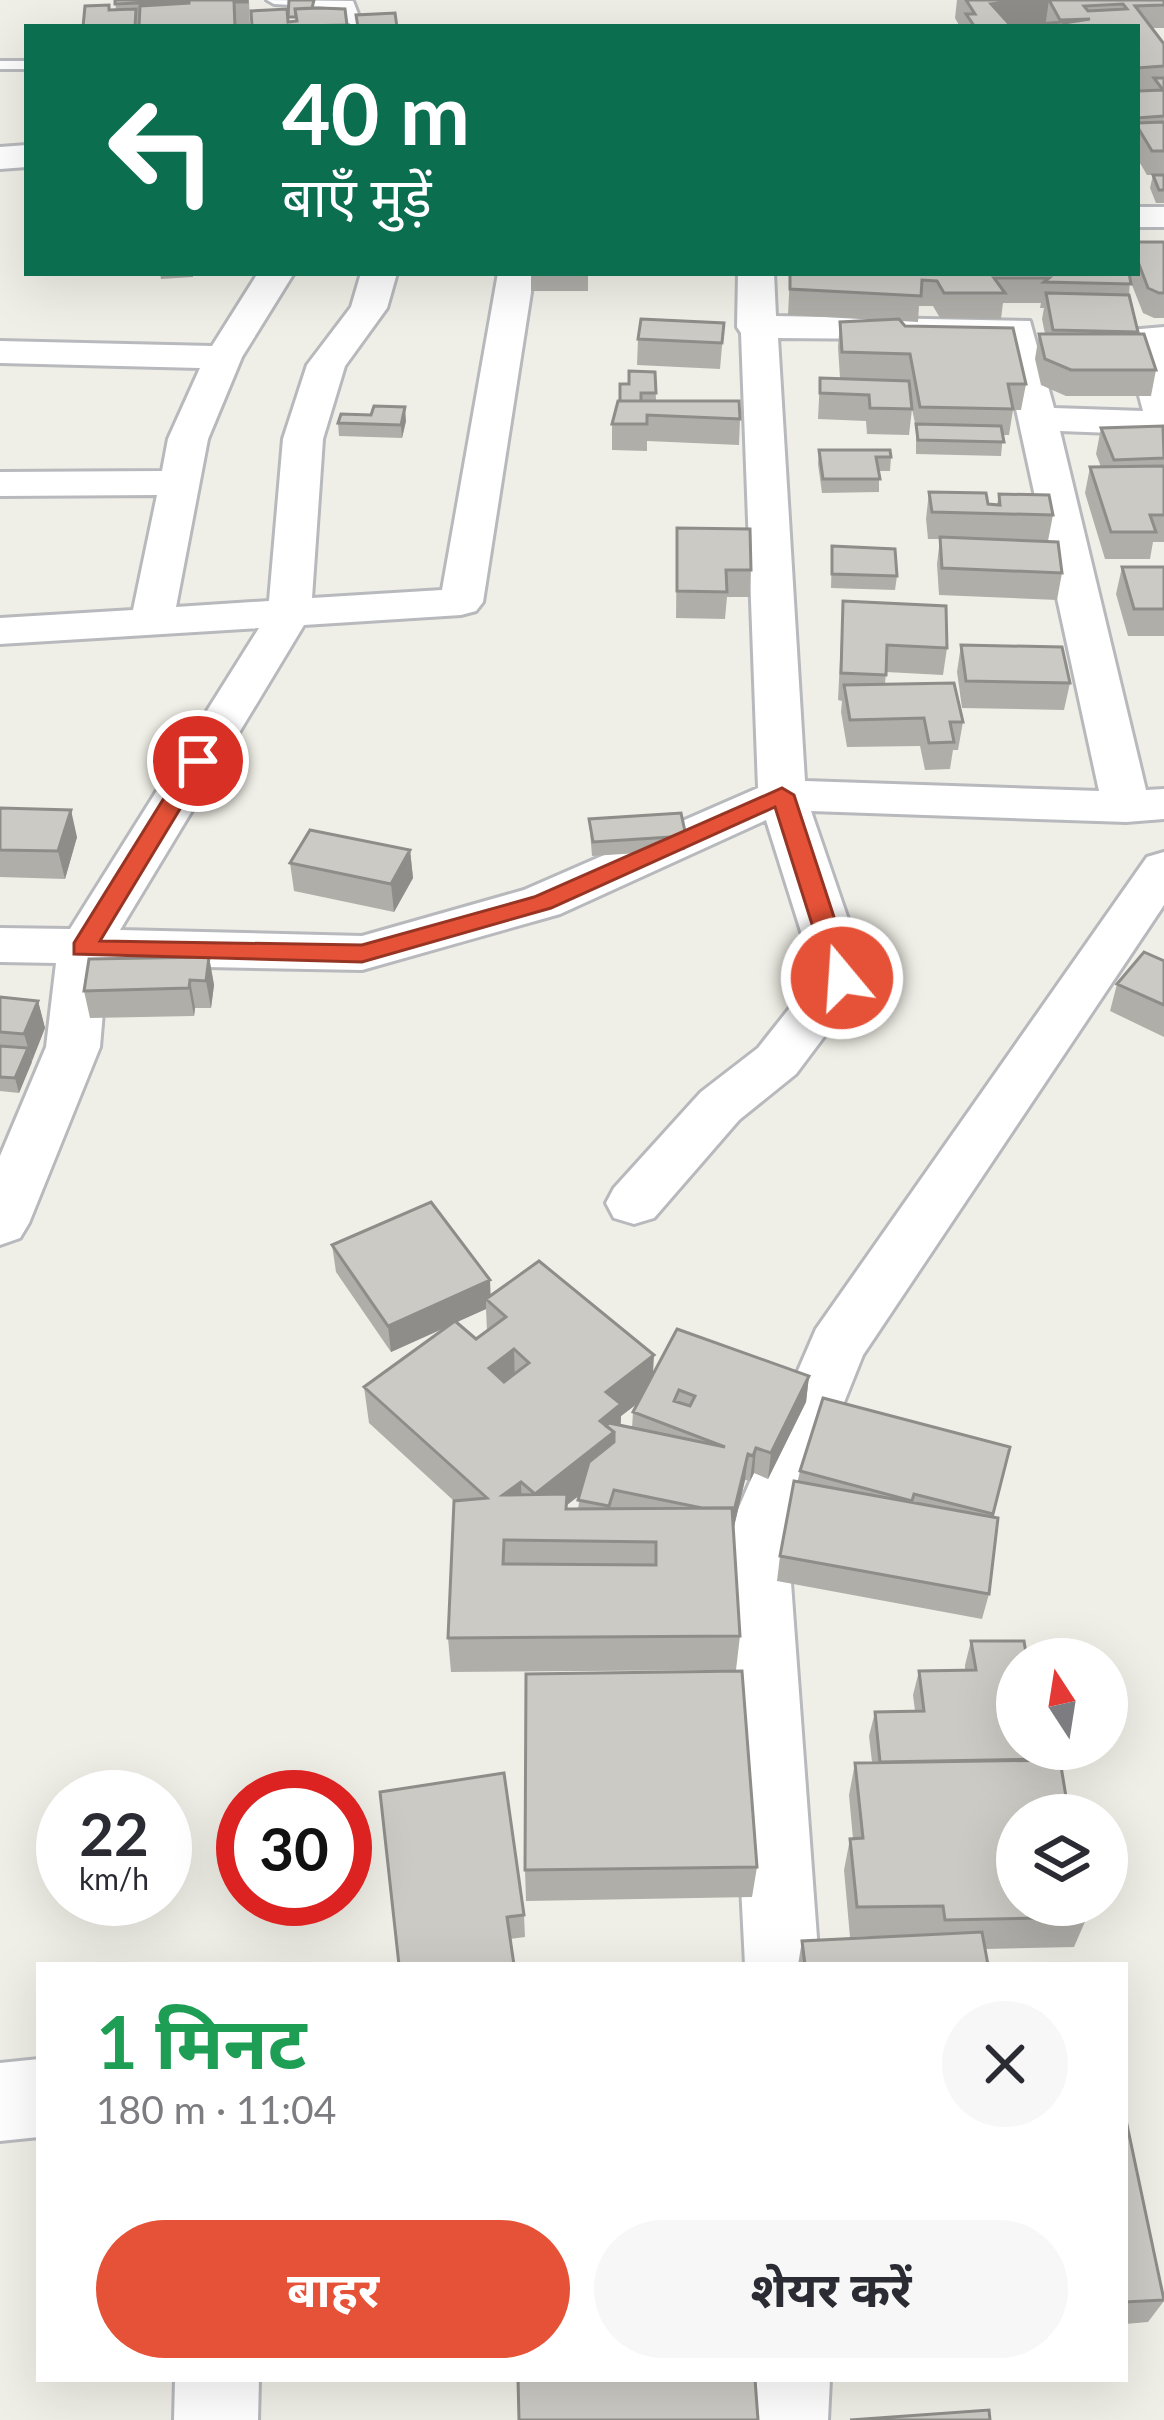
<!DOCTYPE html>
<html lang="hi">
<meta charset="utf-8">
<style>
body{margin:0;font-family:Lato,"Noto Sans Devanagari",sans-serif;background:#f7f7f7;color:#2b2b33;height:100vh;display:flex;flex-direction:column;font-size:45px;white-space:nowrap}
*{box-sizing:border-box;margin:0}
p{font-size:39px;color:#7c7c81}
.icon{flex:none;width:66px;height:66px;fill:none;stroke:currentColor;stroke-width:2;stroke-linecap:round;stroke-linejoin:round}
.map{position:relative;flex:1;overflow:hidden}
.panel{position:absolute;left:36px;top:1962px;width:1092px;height:420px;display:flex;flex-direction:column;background:#fff;border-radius:0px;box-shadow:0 12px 48px #0002}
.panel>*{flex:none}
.banner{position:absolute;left:24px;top:24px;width:1116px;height:252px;border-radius:0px;box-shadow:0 12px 48px #0002;background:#0b6e4f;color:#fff;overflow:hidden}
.needle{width:78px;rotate:348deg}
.buttons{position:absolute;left:996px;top:1638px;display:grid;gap:24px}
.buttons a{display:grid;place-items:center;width:132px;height:132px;border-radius:50%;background:#fff;box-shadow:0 12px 48px #0002;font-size:60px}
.speed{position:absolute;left:36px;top:1770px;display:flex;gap:24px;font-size:60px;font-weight:700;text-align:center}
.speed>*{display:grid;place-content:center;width:156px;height:156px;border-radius:50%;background:#fff;box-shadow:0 12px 48px #0002;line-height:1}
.speed small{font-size:30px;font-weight:400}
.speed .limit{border:18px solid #d22;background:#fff;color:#111}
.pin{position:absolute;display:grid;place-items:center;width:102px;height:102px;color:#fff;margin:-51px;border:6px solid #fff;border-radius:50%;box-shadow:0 3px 12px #0007}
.me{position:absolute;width:132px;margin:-66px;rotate:342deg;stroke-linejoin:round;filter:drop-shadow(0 0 9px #0008)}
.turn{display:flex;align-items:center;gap:42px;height:252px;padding:0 60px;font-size:54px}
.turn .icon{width:156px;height:156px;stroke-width:2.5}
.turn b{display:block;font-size:84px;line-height:102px}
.round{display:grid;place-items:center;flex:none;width:126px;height:126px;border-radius:63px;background:#f7f7f7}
.head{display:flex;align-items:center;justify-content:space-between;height:204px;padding:0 60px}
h1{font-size:72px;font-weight:700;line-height:90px;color:#1e9e55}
.button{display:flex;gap:24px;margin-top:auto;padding:24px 60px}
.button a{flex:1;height:138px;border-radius:72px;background:#e65237;color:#fff;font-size:48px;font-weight:700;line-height:138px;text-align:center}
.button a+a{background:#f7f7f7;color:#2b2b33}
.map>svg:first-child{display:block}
</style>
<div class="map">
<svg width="1164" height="2420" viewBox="0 0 1164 2420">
<rect width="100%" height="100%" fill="#f0efe7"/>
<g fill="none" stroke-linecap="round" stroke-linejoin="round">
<!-- service casing -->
<g stroke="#b7b9bd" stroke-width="6">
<path id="service" d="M267,0l86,1 10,26h-14l-7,-19 -68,-4z
M0,61h27v8h-27z"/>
</g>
<!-- minor casing -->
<g stroke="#b7b9bd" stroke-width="6">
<path id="minor" d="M1137,207h27v20h-27z
M258,273h36l-52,84 -34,82 -32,168 93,-6 14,-162 24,-74 44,-58 10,-34h36l-10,35 -42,58 -22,73 -11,159 130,-8 56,-317h36l-51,329 -7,9 -15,4 -157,10 -184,305 242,6 162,-46 234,-102 -17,-455 -4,-6 1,-54h36l2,43 254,5 24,87 89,3 -19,-73 5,-8 35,-3v108l-104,-4 86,359 18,-1v30l-38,3 -315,-11 57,167 -72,96 -57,46 -85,98 -20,6 -20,-6 -8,-15 8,-15 87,-96 57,-44 57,-72 -49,-156 -206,94 -198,56 -255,-5 -7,82 -71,176 -9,15 -20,7v-89l46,-109 10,-84 -56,-1v-34l70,1 189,-301 -259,16v-26l133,-8 24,-115 -157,1v-24l162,-1 6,-32 32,-71 -200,-5v-22l212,5zM778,338l223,2 98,451 -294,-10z
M1164,852v53l-301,450 -75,187 31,423h-74l-21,-423 92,-213 331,-472z
M39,2059v78l-39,4v-78z
M175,2379h84l-1,41h-84z
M746,2379h84l-2,41h-84z"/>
</g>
<!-- tertiary casing -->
<g stroke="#b7b9bd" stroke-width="6">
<path id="tertiary" d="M27,145v22l-27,2v-22z"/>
</g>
<!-- service -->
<use href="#service" fill="#fff" fill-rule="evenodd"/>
<!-- minor -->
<use href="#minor" fill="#fff" fill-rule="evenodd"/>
<!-- tertiary -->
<use href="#tertiary" fill="#fff" fill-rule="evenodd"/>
</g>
<!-- wall -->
<path fill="#afaea9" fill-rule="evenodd" d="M115,0h134l1,25 -112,1 -29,-16h7z
M957,0h207v28h-12l12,16v131h-17l-10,-17v-131h-177l-5,-9z
M1153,175h11v28h-8l-6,-15z
M1137,240l1,2h26v76h-10l-11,-5 -13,-33 -1,15 9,39 18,36 -5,26h-85l-25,-11 -6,-26 4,-25h6l-3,-15 2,-11h-4l1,-5h-38l-2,16 -61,-1 -7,-12h-14l-1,16 -17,-1 4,5 121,58 -5,26h-8l-4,25h-6l-2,21 -85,-2v-26l-4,-19 -3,26 -42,-1 -1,-13 -48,-2 2,-41 86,2 -66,-2 -2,-31 2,-25 38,-2 -90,-5 2,-41 347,-1z
M160,273h33v4l-32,2z
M531,273h57v18h-57z
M724,323l-4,46 -83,-4 1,-26z
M655,372l1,29 84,18 -1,26 -92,-4v10l-35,-1v-26l17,-40z
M406,421l-4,17 -63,-2 -1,-13z
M1101,428l63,1v113h-11l-3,17h-45l-20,-66 5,-26h11l-5,-13z
M819,450l72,7 -1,14h-11v21l-57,1 -4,-29z
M929,492l68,13 2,-11 54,21 -5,26 14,32 -5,27 -118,-5 -2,-31 3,-25h-12l-2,-20z
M677,528l74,42 -1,27h-23l-2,22 -49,-1z
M832,546l65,30 -2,14 -64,-2z
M1122,567h42v69h-36l-12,-42z
M843,601l104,47 -4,27 -57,-3 -1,12 78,38 -5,28h-5l-3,19 -25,1 -5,-24 -73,1 -6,-35 1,-11 -4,-1z
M961,645l109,38 -6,27 -102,-2 -5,-36z
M0,808l77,29 -12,42 -65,-2z
M589,819l97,17 -1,14 -93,6z
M410,850l3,28 -19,34 -100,-21 -4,-28z
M209,957l5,28 -3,23h-16l-1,8 -104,2 -6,-27z
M1164,961v76l-54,-26 7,-27z
M0,997l38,4 7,27 -26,65 -19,-2z
M332,1245l158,35v16l163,78 156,2 -3,26 -38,77 -14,-6 -4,8 -5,-1 -12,50 7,106 -4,34 -285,2 -3,-34 6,-137 -85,-78 -5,-36 83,-60 -56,25 -55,-80zM486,1309l1,22 -11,8 -20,-17zM637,1404l-4,8 -1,16 -12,-2 1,-10zM580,1495l-2,14h-11v-4z
M1010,1447l-17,70 -4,77 -7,25 -205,-38 3,-25 20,-85z
M971,1641l73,119 43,157 -13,30 -89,2 3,16h-190l4,-24 86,-5 -38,1 -6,-67 6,-31h3l-4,-44 6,-32 17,-1 -3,-26 6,-24 40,-1 -2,-16 6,-24 46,-1v-5z
M380,1792l144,123 1,22 -15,2z
M757,1867l-5,30 -226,4 -1,-31z
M1125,2120l39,181 -16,21 -23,2z"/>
<!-- shaded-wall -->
<path fill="#8f8d89" d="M1025,0h24l-4,27 -22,-2v2h-35l3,-23z
M405,407l1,14 -4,17 -1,-13z
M71,810l6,27 -12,42 -7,-28z
M410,850l3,28 -19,34 -3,-28z
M209,957l5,28 -3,23 -5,-27z
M190,980l5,28 -1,8 -5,-28z
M38,1001l7,27 -13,33 -8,-27z
M28,1048l4,14 -13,31 -4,-15z
M490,1280l1,24 -5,-5v10l-95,43 -3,-26z
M514,1349l1,37 -24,19 -2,-37z
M654,1355l-2,37 -31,24 -1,25 -6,27 -47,37 -1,39v-38l-31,-12 71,-102z
M809,1376l-3,26 -38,77 3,-26z
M756,1448l-2,25 -4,8 3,-25z
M748,1454l-3,26 -14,60 2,-25z
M521,1482l1,36 -19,-23z"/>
<!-- building -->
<path fill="#cccac4" stroke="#8f8d89" stroke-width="3" fill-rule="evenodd" d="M115,0h71v1l-71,3z
M189,0h58v2h-13l1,25h-96l1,-21 49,-3z
M289,0h25l-2,8 -17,1 1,8h-8z
M966,0h59l-34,4 21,23h-37l-9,-13h9z
M1049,0h115v5l-29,1 29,38v22l-27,2v-41h-70l-3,-4 26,-4 -30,1zM1123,4l4,5 -39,2 -4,-5z
M109,5v5l27,-1 -1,18h-52l2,-21z
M319,8l26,1 2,16 -95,2 -1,-16 36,-2 1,13 9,-1 -2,-12z
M395,13l2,14h-39l-2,-12z
M1063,22l4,5h-42l-2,-2z
M349,25l1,2h-52l13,-1z
M1154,78h10v38l-27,2v-29l2,2 24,-1z
M1164,122v29h-12l-15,-25v-3z
M1153,175h11v15h-5z
M1137,242h27v51h-5l-11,-5 -11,-29z
M790,273h339l2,11 -87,-2 5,-4h-55l11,15h-61l-7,-12 -15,-1 -1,16 -131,-7z
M1046,293l83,2 9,37 -85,-2z
M641,319l83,4 -2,20 -84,-4z
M899,319l6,7 108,2 13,56h-18l5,25 -93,-2 -10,-53 -68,-2 -2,-30z
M1039,334h105l12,36h-85l-26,-11z
M629,371l26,1 1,21h-15v8h-21v-17h9z
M820,378l89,3 3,28 -42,-1 -1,-13 -49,-2z
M618,401h121l1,18 -93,-4v9h-35z
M374,406l31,1 -4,18 -63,-2 3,-9 30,1z
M916,424l85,2 3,16 -86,-2z
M1163,426l1,32 -50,2 -13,-32z
M819,450h71l1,7h-15l4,22h-57z
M1164,466v49h-14l6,17h-45l-21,-65z
M929,492l57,1 2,11 12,1 -1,-11 50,1 4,20 -121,-3z
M677,528l73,1 1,41h-25l1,22 -50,-1z
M940,537l118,5 4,31 -120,-5z
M832,546l63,3 2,27 -65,-2z
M1122,567h42v42h-30z
M843,601l103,5 1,42 -60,-3 -1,30 -45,-2z
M961,645l101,2 8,36 -104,-2z
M954,683l9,39h-13l4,20 -25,1 -5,-25 -74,2 -6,-35z
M0,808l71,2 -13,41 -58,-1z
M681,813l5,23 -93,6 -4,-23z
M310,830l100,20 -19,34 -101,-21z
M1144,952l20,9v44l-47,-21z
M209,957l-3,24 -16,-1 -1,8 -105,3 5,-32z
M0,997l38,4 -14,33 -24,-2z
M0,1046l28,2 -13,30 -15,-1z
M431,1202l59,78 -102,46 -56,-81z
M539,1261l115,94 -48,37 15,12 -21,17 14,11 -79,62 -14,-12 -18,13 64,-1 -1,15 166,-1 8,128 -292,2 6,-137 33,-3 -123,-111 91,-66 21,18 30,-22 -20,-18zM514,1349l15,14 -25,19 -15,-14zM504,1540l152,2v23l-153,-1z
M677,1329l132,47 -38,77 -15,-5 -3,8 -5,-2 -15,61 -1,-7h-30l-88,-18 -5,16 -31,-6 11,-38 25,-20v-10l-8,-6 3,-3 116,24 -92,-35zM679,1390l16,6 -5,10 -16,-5z
M823,1398l187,49 -17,67 -79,-20 -2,7 -112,-30z
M794,1481l204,37 -9,76 -209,-38z
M971,1641h53l3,18h-10v90h25l2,10 -164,3 -5,-50 49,-1 -5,-40 57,-1z
M742,1671l15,196 -232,3 1,-196z
M1060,1760l9,55h-52v90h68l2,12 -142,3 -2,-14 -86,1 -7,-68 13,-1 -8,-75z
M504,1773l20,142 -17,2 7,48h-115l-19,-173z
M982,1932l6,33h-183l-3,-24z
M1125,2120h1l38,180 -39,2z
M518,2379h237l3,41h-239z
M989,2410l1,10h-140z"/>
<!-- route -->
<path fill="#e65237" stroke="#963524" stroke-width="3" d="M198,754l11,7 -109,180 262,4 172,-48 248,-109 12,7 60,183 -12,9 -13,-9 -54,-171 -224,101 -189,54 -288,-8v-11l113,-182z"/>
</svg>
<div class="buttons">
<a><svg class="needle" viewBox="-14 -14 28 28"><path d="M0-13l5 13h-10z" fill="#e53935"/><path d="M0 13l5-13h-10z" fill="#7c7c81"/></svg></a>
<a><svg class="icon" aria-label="layers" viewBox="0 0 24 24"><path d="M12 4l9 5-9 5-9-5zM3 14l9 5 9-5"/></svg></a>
</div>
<div class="speed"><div>22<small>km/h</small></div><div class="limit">30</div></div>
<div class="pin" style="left:198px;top:761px;background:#d93025"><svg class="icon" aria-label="arrive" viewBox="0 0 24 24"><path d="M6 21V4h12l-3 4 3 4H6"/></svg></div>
<svg class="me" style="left:842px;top:978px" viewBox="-20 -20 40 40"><circle r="17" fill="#e65237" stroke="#fff" stroke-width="3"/><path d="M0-11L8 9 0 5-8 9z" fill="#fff"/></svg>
<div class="banner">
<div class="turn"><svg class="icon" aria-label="left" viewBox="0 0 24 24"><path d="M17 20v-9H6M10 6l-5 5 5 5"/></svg><div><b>40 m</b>बाएँ मुड़ें</div></div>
</div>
<section class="panel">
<div class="head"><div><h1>1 मिनट</h1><p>180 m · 11:04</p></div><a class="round"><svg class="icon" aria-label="close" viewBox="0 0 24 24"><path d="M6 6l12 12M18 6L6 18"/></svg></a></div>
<div class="button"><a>बाहर</a><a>शेयर करें</a></div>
</section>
</div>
